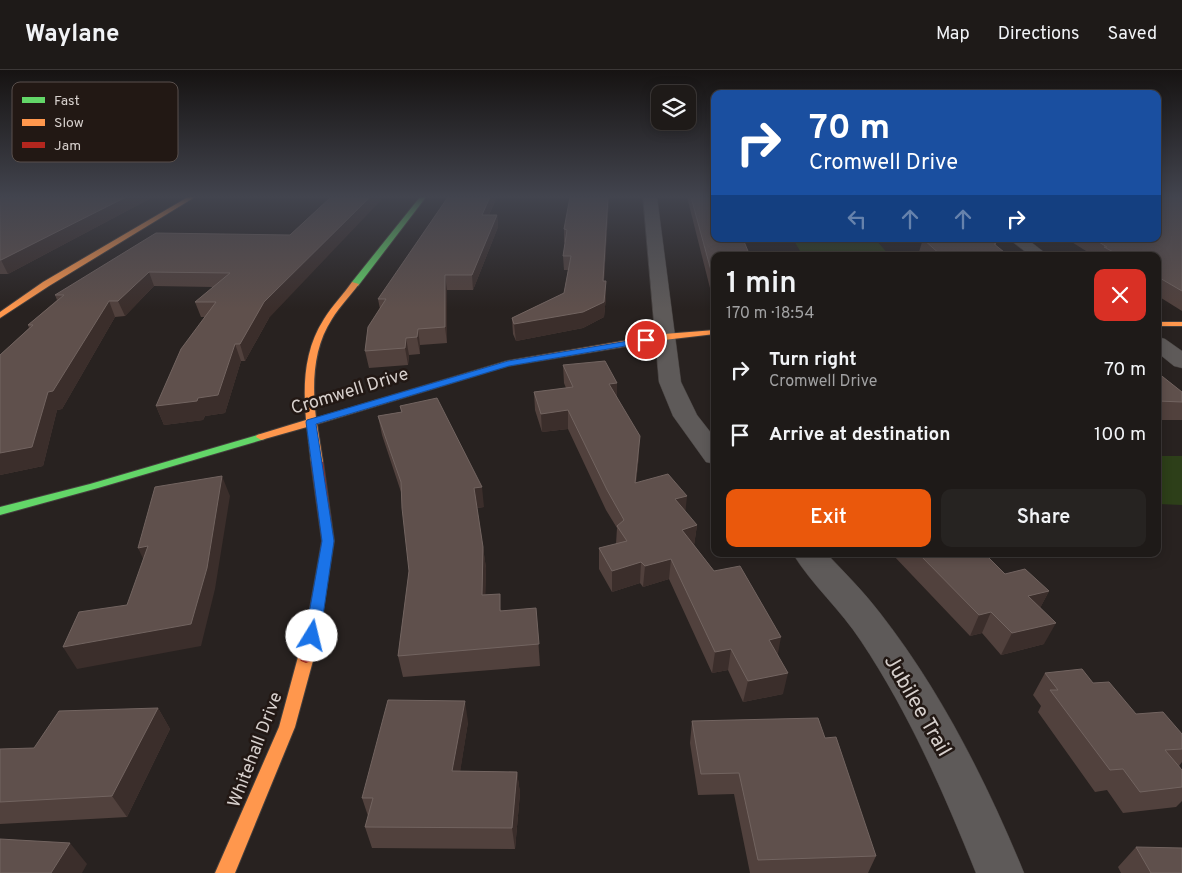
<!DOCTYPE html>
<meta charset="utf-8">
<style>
body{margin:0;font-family:Overpass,sans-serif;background:#262321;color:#f1f3f6;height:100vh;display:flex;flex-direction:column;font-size:19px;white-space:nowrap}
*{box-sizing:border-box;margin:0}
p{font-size:16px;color:#a1a1a2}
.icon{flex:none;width:28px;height:28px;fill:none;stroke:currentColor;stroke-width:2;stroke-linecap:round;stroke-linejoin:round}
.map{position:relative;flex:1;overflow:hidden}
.sheet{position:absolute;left:711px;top:182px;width:450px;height:305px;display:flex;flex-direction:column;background:#1e1a18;border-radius:10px;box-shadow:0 2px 12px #0003,0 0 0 1px #3c3837}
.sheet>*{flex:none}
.hud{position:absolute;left:711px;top:20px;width:450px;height:152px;border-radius:10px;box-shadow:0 2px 12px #0003,0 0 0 1px #3c3837;background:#1a4fa0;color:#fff;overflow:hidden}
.controls{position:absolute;left:651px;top:15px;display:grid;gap:10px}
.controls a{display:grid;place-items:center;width:45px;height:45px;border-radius:10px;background:#1e1a18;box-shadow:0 2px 12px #0003,0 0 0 1px #3c3837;font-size:25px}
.pin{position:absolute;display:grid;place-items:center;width:42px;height:42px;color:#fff;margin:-21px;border:2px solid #fff;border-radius:50%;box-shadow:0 1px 5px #0007}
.me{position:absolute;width:55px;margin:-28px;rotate:9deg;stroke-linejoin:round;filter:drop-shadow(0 0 4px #0008)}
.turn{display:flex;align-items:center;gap:18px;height:105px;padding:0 15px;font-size:22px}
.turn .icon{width:65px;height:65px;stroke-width:2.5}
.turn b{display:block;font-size:35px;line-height:42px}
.lanes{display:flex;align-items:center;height:48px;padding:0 15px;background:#0003;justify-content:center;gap:25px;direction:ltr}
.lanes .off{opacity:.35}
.round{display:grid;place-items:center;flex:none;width:52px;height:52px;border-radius:10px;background:#262321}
.head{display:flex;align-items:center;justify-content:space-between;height:85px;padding:0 15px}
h1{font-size:30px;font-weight:600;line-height:38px}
.cta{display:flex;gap:10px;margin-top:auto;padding:10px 15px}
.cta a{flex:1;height:58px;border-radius:10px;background:#ea580c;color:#fff;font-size:20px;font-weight:600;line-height:58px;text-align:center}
.cta a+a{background:#262321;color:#f1f3f6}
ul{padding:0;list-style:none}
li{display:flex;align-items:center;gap:15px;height:65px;padding:0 15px}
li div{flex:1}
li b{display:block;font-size:19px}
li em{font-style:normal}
header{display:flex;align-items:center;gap:30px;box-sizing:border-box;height:70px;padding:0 25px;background:#1e1a18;border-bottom:1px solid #3c3837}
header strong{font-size:24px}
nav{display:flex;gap:28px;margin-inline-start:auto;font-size:18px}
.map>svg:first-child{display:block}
</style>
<header>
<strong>Waylane</strong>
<nav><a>Map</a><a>Directions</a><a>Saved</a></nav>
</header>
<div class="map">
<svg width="1182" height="803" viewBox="0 0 1182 803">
<rect width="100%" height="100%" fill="#282220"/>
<!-- green -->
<path fill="#2d3f19" d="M793,169h82l15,17h-87z
M1158,386h24v49l-24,-1z"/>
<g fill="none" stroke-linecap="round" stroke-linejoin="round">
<!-- street casing -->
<g stroke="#443f3d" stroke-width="1">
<path id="street" d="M643,127h14l24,185 16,33 18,23v26l-9,-2 -33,-46 -14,-34z
M1009,169h18l22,17h-18z
M1158,267l7,2 17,12v17l-8,-2 -16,-13z
M793,484h34c18,19 37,38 53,59 61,78 107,170 144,260h-48c-32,-80 -67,-160 -115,-232 -20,-31 -49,-56 -68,-87z"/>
</g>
<!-- fast casing -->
<g stroke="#443f3d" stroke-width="2">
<path id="fast" d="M420,127h6l-68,89h-6v-4z
M261,364l5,3 -1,2 -167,49 -98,27v-8l90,-23z"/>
</g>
<!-- slow casing -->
<g stroke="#443f3d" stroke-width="2">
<path id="slow" d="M188,127h7l-146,89 -49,32v-6l43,-30z
M352,212l7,2c-9,12 -19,22 -27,35 -19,29 -20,65 -16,99l191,-57 157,-27 51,-4v4l-51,6 -156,26 -191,58 6,38 -6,3 -6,-3 -4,-35 -46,13 -5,-3 1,-2 49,-15c-3,-35 -2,-70 18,-101 8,-13 19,-24 28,-37z
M1158,252h24v4h-24z
M306,581l5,2 3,4 -19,70 -60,146h-20l64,-146 19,-70 3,-4z"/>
</g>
<!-- jam casing -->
<g stroke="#443f3d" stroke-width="2">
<path id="jam" d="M317,389l6,3 11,79 -15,95 -8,25 -5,2 -5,-2 -3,-4 7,-21 17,-95 -11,-79z"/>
</g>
<!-- street -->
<use href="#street" fill="#5e5a59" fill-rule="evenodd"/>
<!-- fast -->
<use href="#fast" fill="#63d668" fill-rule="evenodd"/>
<!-- slow -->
<use href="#slow" fill="#ff974d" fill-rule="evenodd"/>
<!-- jam -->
<use href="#jam" fill="#b3261e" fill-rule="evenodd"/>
</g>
<!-- wall -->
<path fill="#51413d" d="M0,127h153l-145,77h-8z
M497,127l-8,18h8l1,12 -25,63h-26v53l-27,2v9l-11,1 -1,10 -39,3 -4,-17 15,-42 -2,-10z
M609,127l-5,84 2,15 -2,21 -21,11 -67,13 -3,-7 -1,-16 52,-25 4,-23h-4l-1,-14 2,-13 -1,-1v-13z
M687,127h28v98l-1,-2 -3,-1z
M1182,127v114l-24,-15v-40h-64l-27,-17h91z
M290,165l-21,83 -24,43h-4l-16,52 -20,3 -2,4 -39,5 -8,-19 49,-89h-4l-6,-15 18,-15 -59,-1 -29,30 -10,1 -53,92 -5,1 -14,56 -43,9v-120l29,-27 -1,-3 29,-25 -2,-5z
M918,169h72l6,5v1l13,11h-86l-4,-4 3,-10z
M563,295l54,32 22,58 -3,27 49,30 12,13 -3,20 84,109 5,40 -40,8 -15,-32 -16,3 -43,-94 -26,8 -3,-4 -28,9 -13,-23v-21l17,-4 1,-16 -11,-18 -38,-81 -26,3 -7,-22 -1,-18 32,-4 -2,-5z
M1158,303l24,19v28h-24z
M400,336l84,101 -7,1 9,60 -1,27 17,16 34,-3 4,58 -137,11 -5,-21 11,-85 -8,-79 -19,-57 -4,-19 23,-4z
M892,484h93l20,20 44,17 -9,17 4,36 -43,11 -19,-22 -12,3z
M1045,603l48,10 43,31 46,20v28l-3,4 3,4v31l-6,6 -53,6 -16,-23 -12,2 -57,-80 3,-6 -8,-11z
M158,638l12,21 -43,88 -127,7v-75l34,-1z
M692,651l133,17 51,118 -8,17h-118l-16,-79 -36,1 -8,-52z
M468,652l-8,49 57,1 3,21 -5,56 -143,-1 -7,-21 3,-11 -6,-18z
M1136,777l46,26h-61l-3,-6z"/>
<!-- shaded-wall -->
<path fill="#3b2e2b" d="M126,127h27l-145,77 -7,-14z
M370,127h14l-115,121 -24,43 -5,-17 24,-42z
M490,127h7l-14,30 -1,-12z
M608,127h1l-6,99v-15z
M497,145l1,12 -25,63 -1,-15z
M149,202l5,14 -29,30 -7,-15z
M445,205l2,15v53l-2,-16z
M606,211v15l-2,21 -21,11 -67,13 -2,-17z
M109,231l6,16 -53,92 -5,1 -14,56 -43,9v-22z
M418,259l2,16v9l-3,-17z
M406,268l3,17 -1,10 -3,-17z
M235,274l6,17 -16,52 -20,3 -2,4 -39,5 -8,-19 42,-8z
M617,313v18l-8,-17z
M568,340v19l-26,3 -1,-18z
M640,366l-1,19 -5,48 1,-20z
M222,406l8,20 -15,93 -14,57 -124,23 -14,-22 128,-23z
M482,417l2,20 -8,1 -2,-20z
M687,426l-2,20 -10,-17z
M697,455l-3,21 -12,-16z
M148,476v23l-10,-21z
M483,477l3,21 -1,49 -3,-22z
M671,489l-2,20 -26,8 2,-21z
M641,492l-1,21 -28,9v-21z
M1049,521l-11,21 -10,-16z
M991,542l-9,21 -12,3 9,-21z
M1056,553l-12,21 -43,11 11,-22z
M781,567l-4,22 -8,-19z
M731,579l-3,21 -16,3 3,-21z
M788,603l-5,21 -40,8 5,-21z
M465,631l3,21 -11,70 -5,-21z
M158,638l12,21 -43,88 -15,-21z
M517,702l3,21 -5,56 -3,-21z
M70,773l17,21 -5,9h-31z"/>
<!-- building -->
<path fill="#5f504c" stroke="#726460" d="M0,127h126l-125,63h-1z
M331,127h39l-106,105 -24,42h-5l-17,51 -20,3 -1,3 -41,5 25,-57 35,-47h-21l35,-29 -81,-1 -31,29h-9l-56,90 -5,1 -16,55 -32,6v-98l33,-30h-5l36,-30h-9l101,-62 134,2z
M448,127h42l-8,18h15l-25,60h-27v52l-27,2 -1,8 -11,1 -1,10 -40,3 3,-24 18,-28h-8z
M570,127h38l-5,84h3l-2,21 -21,10 -69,12 -2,-6 52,-25 7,-37h-8l4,-26 -3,-1z
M691,127h24v42h28l7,17h-35v22h-2z
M1158,127h24v94l-24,-14v-21h-37l-17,-9h3l-13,-8h64z
M923,169h67l6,5h-2l15,12h-67z
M605,291l12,22 -8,1 31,52 -5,47 33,-9 19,22 -12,3 22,26 -15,5 32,41 26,-5 41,71 -12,3 19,33 -40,8 -17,-32 -16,3 -44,-93 -26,7 -4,-4 -29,9 -13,-23 28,-7 -10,-15 7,-6 -17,-30 -39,-80 -27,4 -7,-22 39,-5 -10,-22z
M1158,303l24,19v10l-24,-1z
M437,328l45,89 -8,1 9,59 -1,48 18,-1v17l36,-3 3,36 -141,12 11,-85 -7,-63 -1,-26 -23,-66 24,-4 -2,-6z
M222,406l-15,92 -16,56 -128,23 16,-35 48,-7 21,-59 -10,2 17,-61z
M919,484h66l20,20 20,-5 24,22 -21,5 28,27 -44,10 -21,-21 -12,3z
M1082,599l11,14 16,-1 27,32 27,-2 19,22v15l-17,1 17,20v17l-42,5 -17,-23 -13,1 -60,-80h8l-13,-17z
M388,630l77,1 -13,70 65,1 -5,56 -147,-1 8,-29h-11z
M158,638l-46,88 -112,6v-53l34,-1 25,-37z
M818,648l7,20 11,-1 40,119 -118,4 -19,-87 -38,1 -9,-53z
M0,769l70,4 -19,30h-51z
M1136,777l46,1v25h-31z"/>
<!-- sky -->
<linearGradient id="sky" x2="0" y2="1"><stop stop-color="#161312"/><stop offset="0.53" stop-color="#42444e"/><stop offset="1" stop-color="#42444e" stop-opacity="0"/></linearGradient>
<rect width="1182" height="239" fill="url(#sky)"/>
<!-- route -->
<path fill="#1a73e8" stroke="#114b97" d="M646,268l4,2 -1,2 -140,24 -193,58 18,117 -14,95 -2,4 -6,2 -5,-2 -2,-4 17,-95 -16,-119 1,-2 201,-59z"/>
<g text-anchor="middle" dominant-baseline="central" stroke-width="5" stroke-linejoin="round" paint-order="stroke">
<!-- street labels -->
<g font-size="18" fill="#d7d0cd" stroke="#221814">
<text transform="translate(350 322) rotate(-17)">Cromwell Drive</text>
<text transform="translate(256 680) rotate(-69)">Whitehall Drive</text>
</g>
<!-- near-street labels -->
<g font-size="21" fill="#d7d0cd" stroke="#221814">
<text transform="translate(917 636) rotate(60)">Jubilee Trail</text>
</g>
</g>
<!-- legend -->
<rect x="12" y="12" width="166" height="80" rx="8" fill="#221814" stroke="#584f4c" stroke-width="1"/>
<rect x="22" y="27" width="23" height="6" fill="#63d668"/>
<rect x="22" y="49" width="23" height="7" fill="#ff974d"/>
<rect x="22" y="72" width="23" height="6" fill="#b3261e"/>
<g font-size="14" fill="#d7d0cd">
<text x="54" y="35">Fast</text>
<text x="54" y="57">Slow</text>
<text x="54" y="80">Jam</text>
</g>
</svg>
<div class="controls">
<a><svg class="icon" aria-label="layers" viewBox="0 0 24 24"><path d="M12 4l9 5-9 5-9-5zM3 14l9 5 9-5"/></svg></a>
</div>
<div class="pin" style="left:646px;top:270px;background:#d93025"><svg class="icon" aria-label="arrive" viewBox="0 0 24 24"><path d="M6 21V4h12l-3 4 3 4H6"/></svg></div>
<svg class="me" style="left:312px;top:566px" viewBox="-20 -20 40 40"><circle r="19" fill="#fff"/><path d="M0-13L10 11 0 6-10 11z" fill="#1a73e8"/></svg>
<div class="hud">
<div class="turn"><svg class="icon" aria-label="right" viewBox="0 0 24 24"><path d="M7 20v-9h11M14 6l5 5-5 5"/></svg><div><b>70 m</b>Cromwell Drive</div></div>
<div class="lanes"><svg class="icon off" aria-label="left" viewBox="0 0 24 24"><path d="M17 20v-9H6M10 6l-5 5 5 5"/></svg><svg class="icon off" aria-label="ahead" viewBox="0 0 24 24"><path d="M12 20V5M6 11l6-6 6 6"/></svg><svg class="icon off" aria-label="ahead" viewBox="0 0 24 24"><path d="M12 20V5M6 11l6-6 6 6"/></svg><svg class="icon" aria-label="right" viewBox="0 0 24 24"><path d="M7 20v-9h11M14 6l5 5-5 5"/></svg></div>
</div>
<section class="sheet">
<div class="head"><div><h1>1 min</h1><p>170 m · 18:54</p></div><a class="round" style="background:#d93025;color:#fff"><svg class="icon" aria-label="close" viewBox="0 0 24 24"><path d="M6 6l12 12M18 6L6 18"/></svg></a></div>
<ul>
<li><svg class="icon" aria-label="right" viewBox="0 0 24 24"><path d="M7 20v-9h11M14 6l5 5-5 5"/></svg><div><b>Turn right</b><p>Cromwell Drive</p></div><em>70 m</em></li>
<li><svg class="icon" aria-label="arrive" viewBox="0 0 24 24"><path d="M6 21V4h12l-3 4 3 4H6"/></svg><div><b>Arrive at destination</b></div><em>100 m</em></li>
</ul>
<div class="cta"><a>Exit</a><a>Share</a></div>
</section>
</div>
